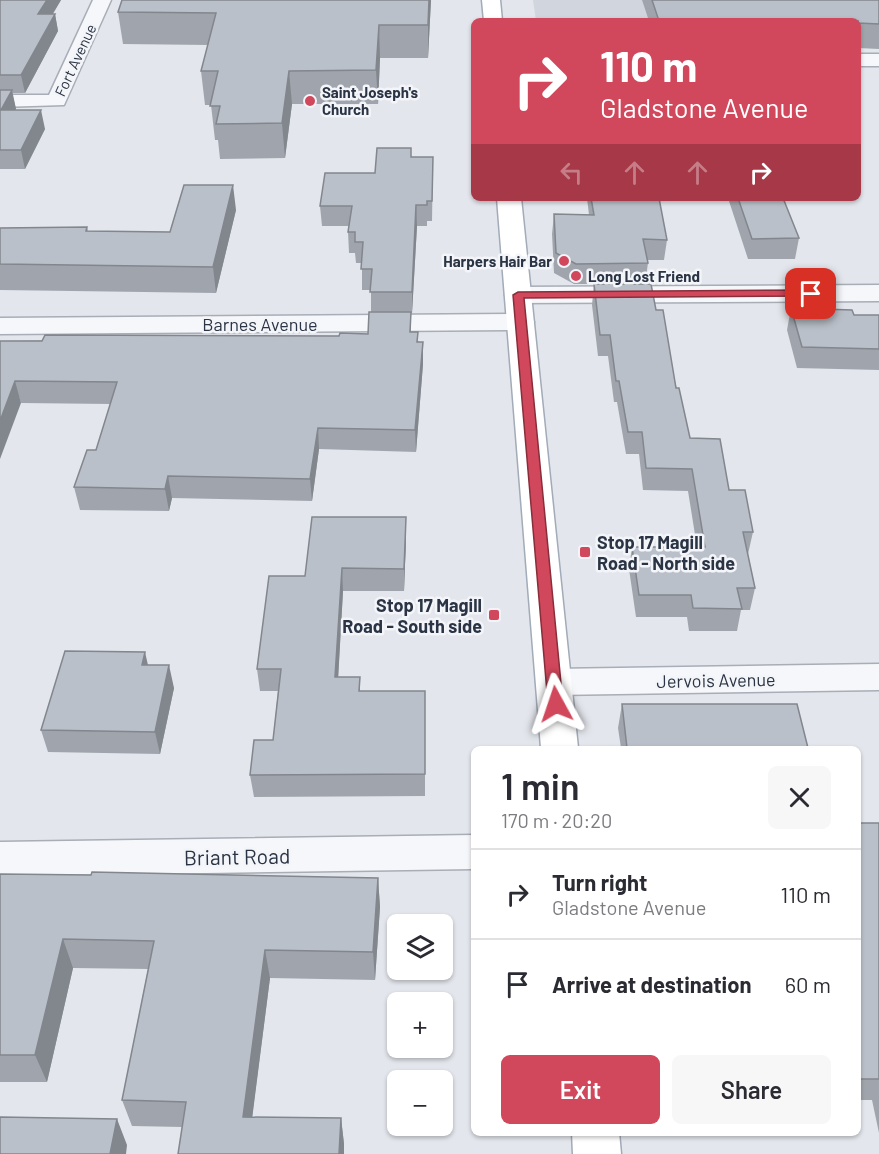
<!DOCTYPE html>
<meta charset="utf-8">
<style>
body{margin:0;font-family:Barlow,sans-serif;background:#f7f7f7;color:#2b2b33;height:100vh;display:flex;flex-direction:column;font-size:22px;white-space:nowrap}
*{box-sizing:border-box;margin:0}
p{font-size:20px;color:#7c7c81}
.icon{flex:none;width:33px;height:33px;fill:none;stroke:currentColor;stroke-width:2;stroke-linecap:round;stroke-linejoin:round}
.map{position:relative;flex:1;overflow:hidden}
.panel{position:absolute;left:471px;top:746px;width:390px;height:390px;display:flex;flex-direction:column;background:#fff;border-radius:9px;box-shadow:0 2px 4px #0004}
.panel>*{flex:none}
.guide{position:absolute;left:471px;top:18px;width:390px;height:183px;border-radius:9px;box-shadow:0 2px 4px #0004;background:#d1475b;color:#fff;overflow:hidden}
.controls{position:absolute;left:387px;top:914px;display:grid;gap:12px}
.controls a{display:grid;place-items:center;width:66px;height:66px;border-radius:9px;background:#fff;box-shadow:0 2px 4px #0004;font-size:30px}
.pin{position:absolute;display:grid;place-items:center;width:51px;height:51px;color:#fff;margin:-26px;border-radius:12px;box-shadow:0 3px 9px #0006}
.me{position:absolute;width:66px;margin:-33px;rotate:355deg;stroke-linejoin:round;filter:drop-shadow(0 0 4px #0008)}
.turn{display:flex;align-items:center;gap:21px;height:126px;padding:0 30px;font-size:27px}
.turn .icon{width:78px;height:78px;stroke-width:2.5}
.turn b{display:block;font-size:42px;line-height:51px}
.lanes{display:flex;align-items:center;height:57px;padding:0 30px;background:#0003;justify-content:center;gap:30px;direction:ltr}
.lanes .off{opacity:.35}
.round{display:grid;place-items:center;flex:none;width:63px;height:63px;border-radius:9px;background:#f7f7f7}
.summary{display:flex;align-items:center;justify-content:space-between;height:102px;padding:0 30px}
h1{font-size:36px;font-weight:600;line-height:45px}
.primary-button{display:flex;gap:12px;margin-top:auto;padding:12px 30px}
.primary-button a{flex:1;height:69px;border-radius:9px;background:#d1475b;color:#fff;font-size:24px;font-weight:600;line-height:69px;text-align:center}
.primary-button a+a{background:#f7f7f7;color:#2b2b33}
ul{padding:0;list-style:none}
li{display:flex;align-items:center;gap:18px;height:90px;padding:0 30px;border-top:2px solid #e1e1e2}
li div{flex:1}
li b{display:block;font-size:22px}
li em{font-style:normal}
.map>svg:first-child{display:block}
</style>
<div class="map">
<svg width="879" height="1154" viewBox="0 0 879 1154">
<rect width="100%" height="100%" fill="#e3e6ec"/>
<!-- built -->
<path fill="#d1d5de" d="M533,0h346l-21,21h-322z"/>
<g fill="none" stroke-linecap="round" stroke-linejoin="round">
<!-- minor casing -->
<g stroke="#a8adb6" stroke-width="3">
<path id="minor" d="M93,0h18l-47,105 -64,2v-12h49z
M858,54h21v12h-21z
M879,285v16l-361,2 -9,-3 -4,-5 4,-5 9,-3z
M521,314l9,2 4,6 -4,6 -9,2 -521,4v-16z
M879,664v26l-325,5 -13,-4 -5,-9 5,-9 13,-4z
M474,835v34l-474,7v-34z"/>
</g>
<!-- major casing -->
<g stroke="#a2abb8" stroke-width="3">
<path id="major" d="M482,0h18l2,21h-18z
M497,198h24l57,550h-37z
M572,1132h47l2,22h-48z"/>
</g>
<!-- minor -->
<use href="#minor" fill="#f6f7fa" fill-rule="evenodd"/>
<!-- major -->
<use href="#major" fill="#fff" fill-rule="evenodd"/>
</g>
<!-- wall -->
<path fill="#a0a5ad" d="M0,0h61l-8,14h2l3,17 -33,62h-13l4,16 -1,1 30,19 -20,40h-25z
M122,0h309l-3,58h-48l-2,46h-86l-7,54 -65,1 -2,-19h-3l-4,-35h-6l-4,-34 7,-26 -85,-1 -5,-32z
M642,0h237v49l-21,-1v-27h-209z
M411,157h22l-1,64h-5v5h-10l-5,87h-1v19l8,10 4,22 -7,88 -97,-3 -7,52 -140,-3 -3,13 -89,-1 -6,-23 22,-37 15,-46 -90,-1 -21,-62 339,-5 29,-2 3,-22v-22h-9v-27h-6l-1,-10h-6l-1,-21 1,-6h-27l-2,-20 55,-33z
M587,198h72l8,42 -3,20h-17l1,3 -3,21 11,26 34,128 39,52 24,42 -5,22 7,34 -5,22h-9l-4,21h-48l-2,-14h-51l-7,-48 3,-22h65l-9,-56 -45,-1 -4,-36h-13l-9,-52h-3l-6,-46h-10l-6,-51 2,-21h-20l-20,-11 -2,-39 2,-20 35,1z
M728,198h55l16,40 -4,21h-47z
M236,210l-20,83 -216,-3v-62l87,-1 1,4 82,1z
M791,308l63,7h25v55l-82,-2 -10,-38z
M406,539l-2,52h-61l-5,86h22v14h65v105l-171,1 -4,-22 23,-35 5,-49h-18l-3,-22 48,-93z
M148,665l26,23 -14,66 -112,-2 -7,-22z
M622,704l186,44h-187l-3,-20z
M858,823h21v310l-7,-33h-14z
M0,874l378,4 2,29 -5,73 -105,-2 -18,139 89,1 3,26v10h-166l4,-27 -50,-1 -10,-26 26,-131 -75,-1 -26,114h-47z"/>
<!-- shaded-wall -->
<path fill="#82868d" d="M47,0h14l-19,31 -4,-17z
M429,0h2l-3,58v-33z
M55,14l3,17 -33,62 -4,-18z
M379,25l1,33 -2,46 -2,-34z
M289,71l3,33 -7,54 -3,-35z
M12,90l4,19 -11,20 -4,-19z
M41,110l4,19 -20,40 -4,-19z
M233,185l3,25 -20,83 -3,-26z
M416,205l1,21 -5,87v-21z
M423,342v22l-7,88 -1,-22z
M15,381l6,22 -21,56v-38z
M318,428l1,21 -7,52 -2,-22z
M168,476l4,22 -3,13 -4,-22z
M406,517v22l-2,52v-22z
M342,568l1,23 -6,108 -2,-22z
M145,652l5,22 -8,-9z
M169,665l5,23 -14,66 -5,-22z
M378,878l2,29 -5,73 -2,-28z
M63,939l10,29 -26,114 -12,-27z
M265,950l5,28 -21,165 -6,-26z
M341,1118l3,26v10h-5z
M117,1119l10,26 -1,9h-16z"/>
<!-- building -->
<path fill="#bac0c9" stroke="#82868d" stroke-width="1.5" d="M0,0h47l-9,14h17l-34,61h-21z
M122,0h307l-1,25h-49l-3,45 -87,1 -7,52 -66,1 4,-18h-10l8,-35h-17l15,-58 -98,-1z
M652,0h227v24l-21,-1v-2l-133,-1v1h-66z
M0,90h12l-11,20h40l-20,40h-21z
M377,148h34v9h22l-1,44h-5v4h-11l-4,87h-42l2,-23h-11l2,-27h-8v-10h-7l4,-26h-32l5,-33h50z
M184,185h49l-20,82 -213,-3v-36l87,-1 -1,4 84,1z
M591,198h68l8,42 -24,-1 5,24 -72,1 -20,-11 -2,-39 40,1z
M738,198h45l16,40 -47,1z
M594,284h57l5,26h7l13,78h3l11,50 30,1 9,51h16l8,42h-10l12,56h-18l5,21 -49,-1 -2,-13h-52l-7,-48h73l-13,-78 -46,-1 -4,-36h-14l-9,-51h-3l-6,-46h-10z
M791,308l61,2 2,5h25v34l-77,-2z
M369,312h42l-1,20h8l-1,10h6l-8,88 -97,-2 -8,51 -142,-3 -3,13 -91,-2 13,-37h9l21,-68 -102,-1 -15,40v-80h42l3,-6 294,1 1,-3 28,1z
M312,517h94l-2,52 -62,-1 -7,109h25l-1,14h66v83l-175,1 4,-35h19l8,-71h-24l12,-93h36z
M65,651l80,1 -3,13h27l-14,67 -114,-2z
M622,704h175l11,44h-181z
M858,823h21v256h-21z
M92,872l286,6 -5,74 -108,-2 -22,167 98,1 -2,36h-161l8,-52 -64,-2 32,-159 -91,-2 -28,116h-35v-181l91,1z
M0,1117l117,2 -7,35h-110z"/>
<!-- route -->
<path fill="#d1475b" stroke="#882e3b" stroke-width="1.5" d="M811,290l5,4 -2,2 -290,2 39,406 -2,4h-11l-2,-4 -35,-409 5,-3z"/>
<!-- markers -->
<g fill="#d1475b" stroke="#f3f5f9" stroke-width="2">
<circle cx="310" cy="101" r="6"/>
<circle cx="564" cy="261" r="6"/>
<circle cx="576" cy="276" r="6"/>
<rect x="579" y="546" width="12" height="12" rx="3"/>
<rect x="488" y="609" width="12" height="12" rx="3"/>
</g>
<g text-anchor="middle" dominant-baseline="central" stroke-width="5" stroke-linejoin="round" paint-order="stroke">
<!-- far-street labels -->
<g font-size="15" fill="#2a3444" stroke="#f3f5f9">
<text transform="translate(75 60) rotate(-65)">Fort Avenue</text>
</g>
<!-- far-poi labels -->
<g font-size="15" font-weight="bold" fill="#2a3444" stroke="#f3f5f9" text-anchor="start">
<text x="322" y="92">Saint Joseph's<tspan x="322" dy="17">Church</tspan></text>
<text x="552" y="261" text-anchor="end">Harpers Hair Bar</text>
<text x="588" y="276">Long Lost Friend</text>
</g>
<!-- street labels -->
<g font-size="18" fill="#2a3444" stroke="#f3f5f9">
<text x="260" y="324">Barnes Avenue</text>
<text transform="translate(716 680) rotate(-1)">Jervois Avenue</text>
</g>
<!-- poi labels -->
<g font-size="18" font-weight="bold" fill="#2a3444" stroke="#f3f5f9" text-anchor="start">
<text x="597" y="542">Stop 17 Magill<tspan x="597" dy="21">Road - North side</tspan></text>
<text x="482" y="605" text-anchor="end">Stop 17 Magill<tspan x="482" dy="21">Road - South side</tspan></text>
</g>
<!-- near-street labels -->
<g font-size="21" fill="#2a3444" stroke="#f3f5f9">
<text transform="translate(237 856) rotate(-1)">Briant Road</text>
</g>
</g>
</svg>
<div class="controls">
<a><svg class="icon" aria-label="layers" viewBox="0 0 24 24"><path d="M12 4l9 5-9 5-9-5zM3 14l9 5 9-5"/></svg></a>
<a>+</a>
<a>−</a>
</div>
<div class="pin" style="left:811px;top:294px;background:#d93025"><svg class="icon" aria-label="arrive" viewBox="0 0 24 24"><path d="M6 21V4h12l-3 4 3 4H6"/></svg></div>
<svg class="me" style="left:556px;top:704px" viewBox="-20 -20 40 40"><path d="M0-17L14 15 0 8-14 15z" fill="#d1475b" stroke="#fff" stroke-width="4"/></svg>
<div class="guide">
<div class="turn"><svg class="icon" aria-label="right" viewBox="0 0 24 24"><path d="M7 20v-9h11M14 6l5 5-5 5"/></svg><div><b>110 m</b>Gladstone Avenue</div></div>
<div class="lanes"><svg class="icon off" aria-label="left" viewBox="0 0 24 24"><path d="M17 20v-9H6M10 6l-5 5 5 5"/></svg><svg class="icon off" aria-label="ahead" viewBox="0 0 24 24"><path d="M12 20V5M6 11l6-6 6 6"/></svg><svg class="icon off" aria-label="ahead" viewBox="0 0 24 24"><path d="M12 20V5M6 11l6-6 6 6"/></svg><svg class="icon" aria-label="right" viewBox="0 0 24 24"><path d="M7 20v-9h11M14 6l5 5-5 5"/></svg></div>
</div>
<section class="panel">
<div class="summary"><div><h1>1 min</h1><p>170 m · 20:20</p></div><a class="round"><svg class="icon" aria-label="close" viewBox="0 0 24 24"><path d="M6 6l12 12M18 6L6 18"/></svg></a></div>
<ul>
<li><svg class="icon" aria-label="right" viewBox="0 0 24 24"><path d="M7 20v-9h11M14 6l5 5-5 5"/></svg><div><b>Turn right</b><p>Gladstone Avenue</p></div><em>110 m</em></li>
<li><svg class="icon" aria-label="arrive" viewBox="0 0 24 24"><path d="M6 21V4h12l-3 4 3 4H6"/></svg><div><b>Arrive at destination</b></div><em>60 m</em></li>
</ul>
<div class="primary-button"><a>Exit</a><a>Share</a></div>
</section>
</div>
